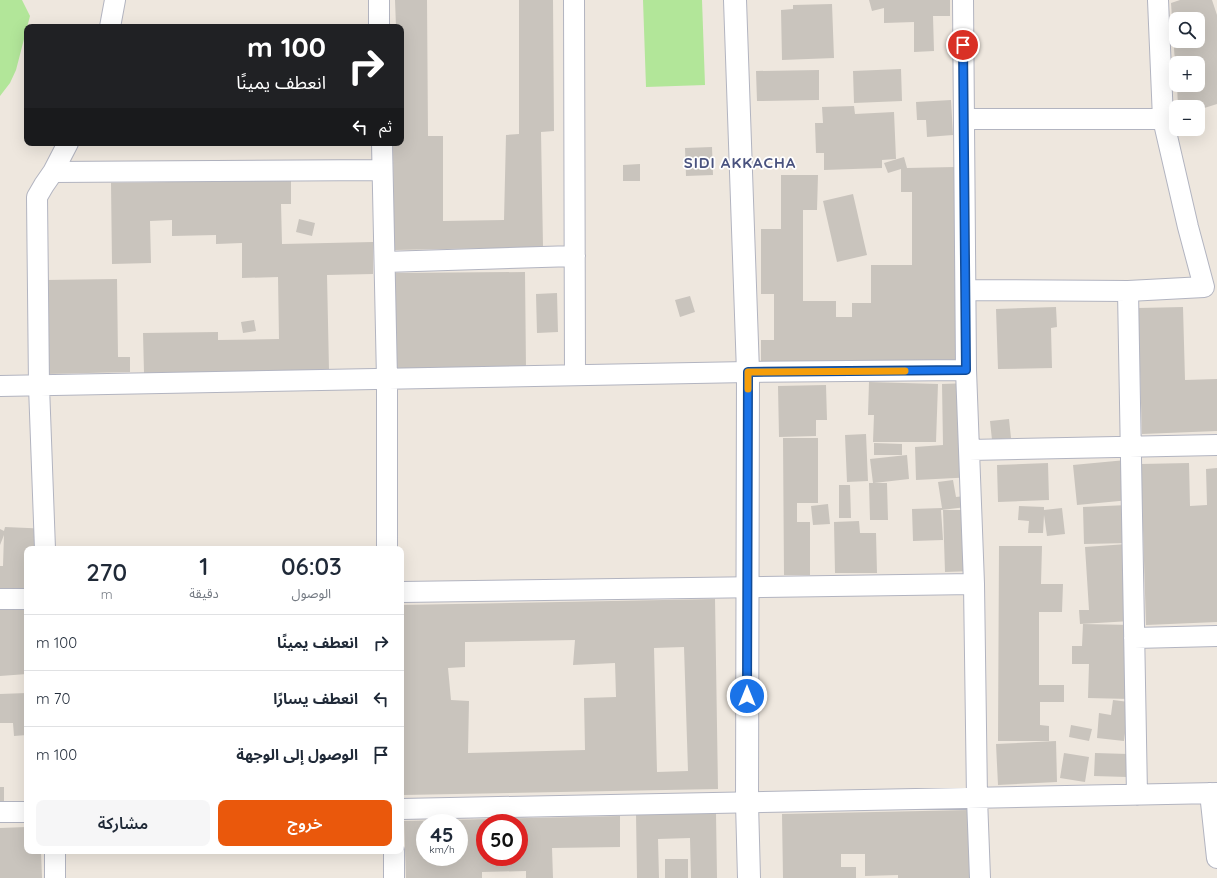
<!DOCTYPE html>
<html lang="ar">
<meta charset="utf-8">
<style>
body{margin:0;font-family:Quicksand,"Noto Sans Arabic",sans-serif;background:#f6f6f7;color:#1f2937;direction:rtl;height:100vh;display:flex;flex-direction:column;font-size:15px;white-space:nowrap}
*{box-sizing:border-box;margin:0}
p{font-size:13px;color:#747a83}
.icon{flex:none;width:22px;height:22px;fill:none;stroke:currentColor;stroke-width:2;stroke-linecap:round;stroke-linejoin:round}
.map{position:relative;flex:1;overflow:hidden;direction:ltr}
.side{position:absolute;left:24px;top:546px;width:380px;height:308px;display:flex;flex-direction:column;background:#fff;border-radius:8px;box-shadow:0 4px 16px #0002;direction:rtl}
.side>*{flex:none}
.banner{position:absolute;left:24px;top:24px;width:380px;height:122px;border-radius:8px;box-shadow:0 4px 16px #0002;direction:rtl;background:#202124;color:#fff;overflow:hidden}
.controls{position:absolute;left:1169px;top:12px;display:grid;gap:8px}
.controls a{display:grid;place-items:center;width:36px;height:36px;border-radius:8px;background:#fff;box-shadow:0 4px 16px #0002;font-size:20px}
.speed{position:absolute;left:416px;top:814px;display:flex;gap:8px;font-size:20px;font-weight:700;text-align:center}
.speed>*{display:grid;place-content:center;width:52px;height:52px;border-radius:50%;background:#fff;box-shadow:0 4px 16px #0002;line-height:1}
.speed small{font-size:10px;font-weight:400}
.speed .limit{border:6px solid #d22;background:#fff;color:#111}
.pin{position:absolute;display:grid;place-items:center;width:34px;height:34px;color:#fff;margin:-17px;border:2px solid #fff;border-radius:50%;box-shadow:0 1px 4px #0007}
.me{position:absolute;width:44px;margin:-22px;rotate:0deg;stroke-linejoin:round;filter:drop-shadow(0 0 3px #0008)}
.turn{display:flex;align-items:center;gap:14px;height:84px;padding:0 12px;font-size:18px}
.turn .icon{width:52px;height:52px;stroke-width:2.5}
.turn b{display:block;font-size:28px;line-height:34px}
.then{display:flex;align-items:center;height:38px;padding:0 12px;background:#0003;gap:8px;font-size:15px}
.eta{display:flex;justify-content:space-evenly;align-items:center;height:68px;text-align:center}
.eta b{font-size:24px;font-weight:600;line-height:28px}
.action{display:flex;gap:8px;margin-top:auto;padding:8px 12px}
.action a{flex:1;height:46px;border-radius:8px;background:#ea580c;color:#fff;font-size:16px;font-weight:600;line-height:46px;text-align:center}
.action a+a{background:#f6f6f7;color:#1f2937}
ul{padding:0;list-style:none}
li{display:flex;align-items:center;gap:12px;height:56px;padding:0 12px;border-top:1px solid #e0e1e3}
li div{flex:1}
li b{display:block;font-size:15px}
li em{font-style:normal}
.map>svg:first-child{display:block}
</style>
<div class="map">
<svg width="1217" height="878" viewBox="0 0 1217 878">
<rect width="100%" height="100%" fill="#eee7de"/>
<!-- green -->
<path fill="#b2e699" d="M0,0h22l8,16 -14,54 -6,13 -10,13z
M643,0h59l3,85 -59,2z"/>
<!-- building -->
<path fill="#c9c4bd" fill-rule="evenodd" d="M395,0h32l1,136h15v85l61,-1 2,-85 13,-1v-134h34l1,131 -13,1 2,115 -149,3 -1,-107h8v-116h-5z
M869,0h81v16h-17l1,35 -20,1v-30l-30,1v-15l-12,3z
M1180,0h32l5,15v89l-19,6v-3h-20l-1,-22h21v-22h-23l-4,-60zM1176,19h22v22h-22z
M832,4l2,54 -52,2 -1,-50 12,-1v-4z
M901,69l1,32 -48,2 -1,-32z
M819,70v30l-62,1 -1,-30z
M951,100l2,35 -26,2 -1,-17h-9l-1,-18z
M854,106l1,8 39,-2 2,47 -14,1v8l-58,2v-17h-8l-1,-30h8l-1,-16z
M712,147l1,28 -27,1 -1,-28z
M904,157l3,11 48,-1v194l-194,1v-22h13v-46h-13v-65h20v-54h37l-1,35h-14v91h33v16h16v-14h19v-38h41v-73h-11v-23l-13,4 -4,-10z
M640,164v17h-17v-16z
M291,180v24h-10l1,40 91,-2v32l-46,1 2,95 -185,3 -1,-40 75,-1v8l61,-1 -1,-62 -36,1v-35l-26,1v-9l-44,1v-16l-22,1 1,42 -39,1 -1,-81z
M853,194l14,61 -30,7 -14,-61z
M299,219l16,4 -3,13 -16,-4z
M525,272l1,98 -132,-1v-96z
M117,279l1,78h12v15l-83,2 -2,-94z
M557,293l1,39 -21,1 -1,-39z
M690,296l5,16 -15,5 -5,-17z
M1056,307l1,20 -6,1 1,40 -54,1 -2,-60z
M1183,307l2,73 32,-1v52l-75,3 -4,-126z
M254,320l2,11 -13,2 -2,-11z
M869,382l69,2 -2,58h-63l1,-27h-6z
M971,383l4,94 -59,3 -1,-33 28,-2 -1,-61z
M826,385l1,35h-11v16l-37,1 -1,-51z
M1009,419l2,19 -19,2 -2,-19z
M866,434l2,47 -21,1 -2,-47z
M783,438h35v65h-21v19h13v53h-26z
M874,443l28,1v11h-28z
M907,455l2,24 -35,4h13l1,37h-18l-1,-37h4l-3,-24z
M1126,460l4,40 -53,5 -4,-40z
M1048,463l1,37 -51,2 -1,-37z
M1189,463l1,43 17,-1 -1,-36 11,-1v154l-71,3 -5,-161z
M953,480l3,17 18,-2 1,11 -34,4 2,30 -30,1 -1,-32 30,-1 -4,-26z
M839,485h11l1,33h-12z
M828,504l2,20 -17,1 -2,-19z
M1128,505l2,38 -46,1 -1,-37z
M1019,506l25,1v3l18,-2 3,26 -18,2 -3,-21 -1,18h-15l1,-12 -11,-1z
M943,510h28l2,61 -28,1z
M859,521l1,12h16l1,40h-42l-1,-51z
M5,527l46,2 -1,20h-23v48l-27,-1v-30h3l1,-31 -4,10v-16l4,2z
M1127,544l4,77 -51,3 -1,-14h10l-4,-63z
M999,546h43l-1,38h22l-1,28h-23v73h25v17h-24v23l9,1v15h-51z
M715,599l3,190 -315,6 -2,-190zM575,640l-2,25 42,-2 1,34 -32,1 1,52 -117,3 1,-52 -18,-1 -3,-32 17,-1v-25zM684,647l4,124 -31,1 -3,-124z
M27,608v66l-27,2v-67z
M1083,624l49,1 -2,74 -42,-1 1,-34h-17v-18h10z
M27,693v42l-13,1 -1,-13h-13v-29z
M1113,700l16,2 -5,39 -27,-3 2,-25 12,2z
M1071,725l21,4 -3,12 -20,-4z
M1056,741l1,41 -59,3 -2,-41z
M1064,753l25,4 -4,25 -25,-4z
M1095,753l33,1 -1,23 -33,-1z
M0,787h4v16h-4z
M969,810l1,68h-72v-3l-33,1v-22h-24v13h15v11h-73l-1,-64z
M716,813l1,65h-26l-1,-40 -32,1 1,39h-22l-1,-64z
M620,816v31l-68,1 1,30h-27v-7l-44,1v6h-76l-2,-57zM425,823h34v34h-34zM485,823h34v34h-34z
M27,827v24h14l1,27h-42v-50z
M665,859h23v19h-23z"/>
<g fill="none" stroke-linecap="round" stroke-linejoin="round">
<!-- minor casing -->
<g stroke="#b2b4c0" stroke-width="22">
<path id="minor" d="M379,0v27
M574,0l1,375
M963,0l3,370 8,214 3,214 3,80
M110,27l5,-27
M964,119h199
M382,143l5,236v170
M53,172l329,-2
M385,262l190,-6
M966,290l162,1 76,-4 -16,-60 -25,-108 -5,-119
M1128,291l9,504
M0,386l748,-14 218,-2
M969,450l248,-5
M45,549l-6,-163 -2,-189 7,-12 9,-13 15,-29
M401,592l573,-8
M0,599h27
M1134,638l83,-2
M1210,793l7,65
M401,809l816,-16
M0,812h27
M55,851v27
M394,851v27"/>
</g>
<!-- secondary casing -->
<g stroke="#b2b4c0" stroke-width="24">
<path id="secondary" d="M735,0l13,372 -1,431 2,75"/>
</g>
<!-- minor -->
<use href="#minor" stroke="#fff" stroke-width="20"/>
<!-- secondary -->
<use href="#secondary" stroke="#fff" stroke-width="22"/>
</g>
<g fill="none" stroke-linecap="round" stroke-linejoin="round">
<!-- route casing -->
<g stroke="#114b97" stroke-width="10">
<path id="route" d="M747,696l1,-324 218,-2 -3,-325"/>
</g>
<!-- route -->
<use href="#route" stroke="#1a73e8" stroke-width="7"/>
<!-- slow -->
<path stroke="#f59e0b" stroke-width="7" d="M748,389v-17l157,-1"/>
</g>
<g text-anchor="middle" dominant-baseline="central" stroke-width="3.5" stroke-linejoin="round" paint-order="stroke">
<!-- district labels -->
<g font-size="15" font-weight="bold" letter-spacing="1" fill="#4a537f" stroke="#fff">
<text x="740" y="162">SIDI AKKACHA</text>
</g>
</g>
</svg>
<div class="controls">
<a><svg class="icon" aria-label="search" viewBox="0 0 24 24"><circle cx="10" cy="10" r="6"/><path d="M15 15l6 6"/></svg></a>
<a>+</a>
<a>−</a>
</div>
<div class="speed"><div>45<small>km/h</small></div><div class="limit">50</div></div>
<div class="pin" style="left:963px;top:45px;background:#d93025"><svg class="icon" aria-label="arrive" viewBox="0 0 24 24"><path d="M6 21V4h12l-3 4 3 4H6"/></svg></div>
<svg class="me" style="left:747px;top:696px" viewBox="-20 -20 40 40"><circle r="17" fill="#1a73e8" stroke="#fff" stroke-width="3"/><path d="M0-11L8 9 0 5-8 9z" fill="#fff"/></svg>
<div class="banner">
<div class="turn"><svg class="icon" aria-label="right" viewBox="0 0 24 24"><path d="M7 20v-9h11M14 6l5 5-5 5"/></svg><div><b>100 m</b>انعطف يمينًا</div></div>
<div class="then">ثم<svg class="icon" aria-label="left" viewBox="0 0 24 24"><path d="M17 20v-9H6M10 6l-5 5 5 5"/></svg></div>
</div>
<section class="side">
<div class="eta">
<div><b>06:03</b><p>الوصول</p></div>
<div><b>1</b><p>دقيقة</p></div>
<div><b>270</b><p>m</p></div>
</div>
<ul>
<li><svg class="icon" aria-label="right" viewBox="0 0 24 24"><path d="M7 20v-9h11M14 6l5 5-5 5"/></svg><div><b>انعطف يمينًا</b></div><em>100 m</em></li>
<li><svg class="icon" aria-label="left" viewBox="0 0 24 24"><path d="M17 20v-9H6M10 6l-5 5 5 5"/></svg><div><b>انعطف يسارًا</b></div><em>70 m</em></li>
<li><svg class="icon" aria-label="arrive" viewBox="0 0 24 24"><path d="M6 21V4h12l-3 4 3 4H6"/></svg><div><b>الوصول إلى الوجهة</b></div><em>100 m</em></li>
</ul>
<div class="action"><a>خروج</a><a>مشاركة</a></div>
</section>
</div>
